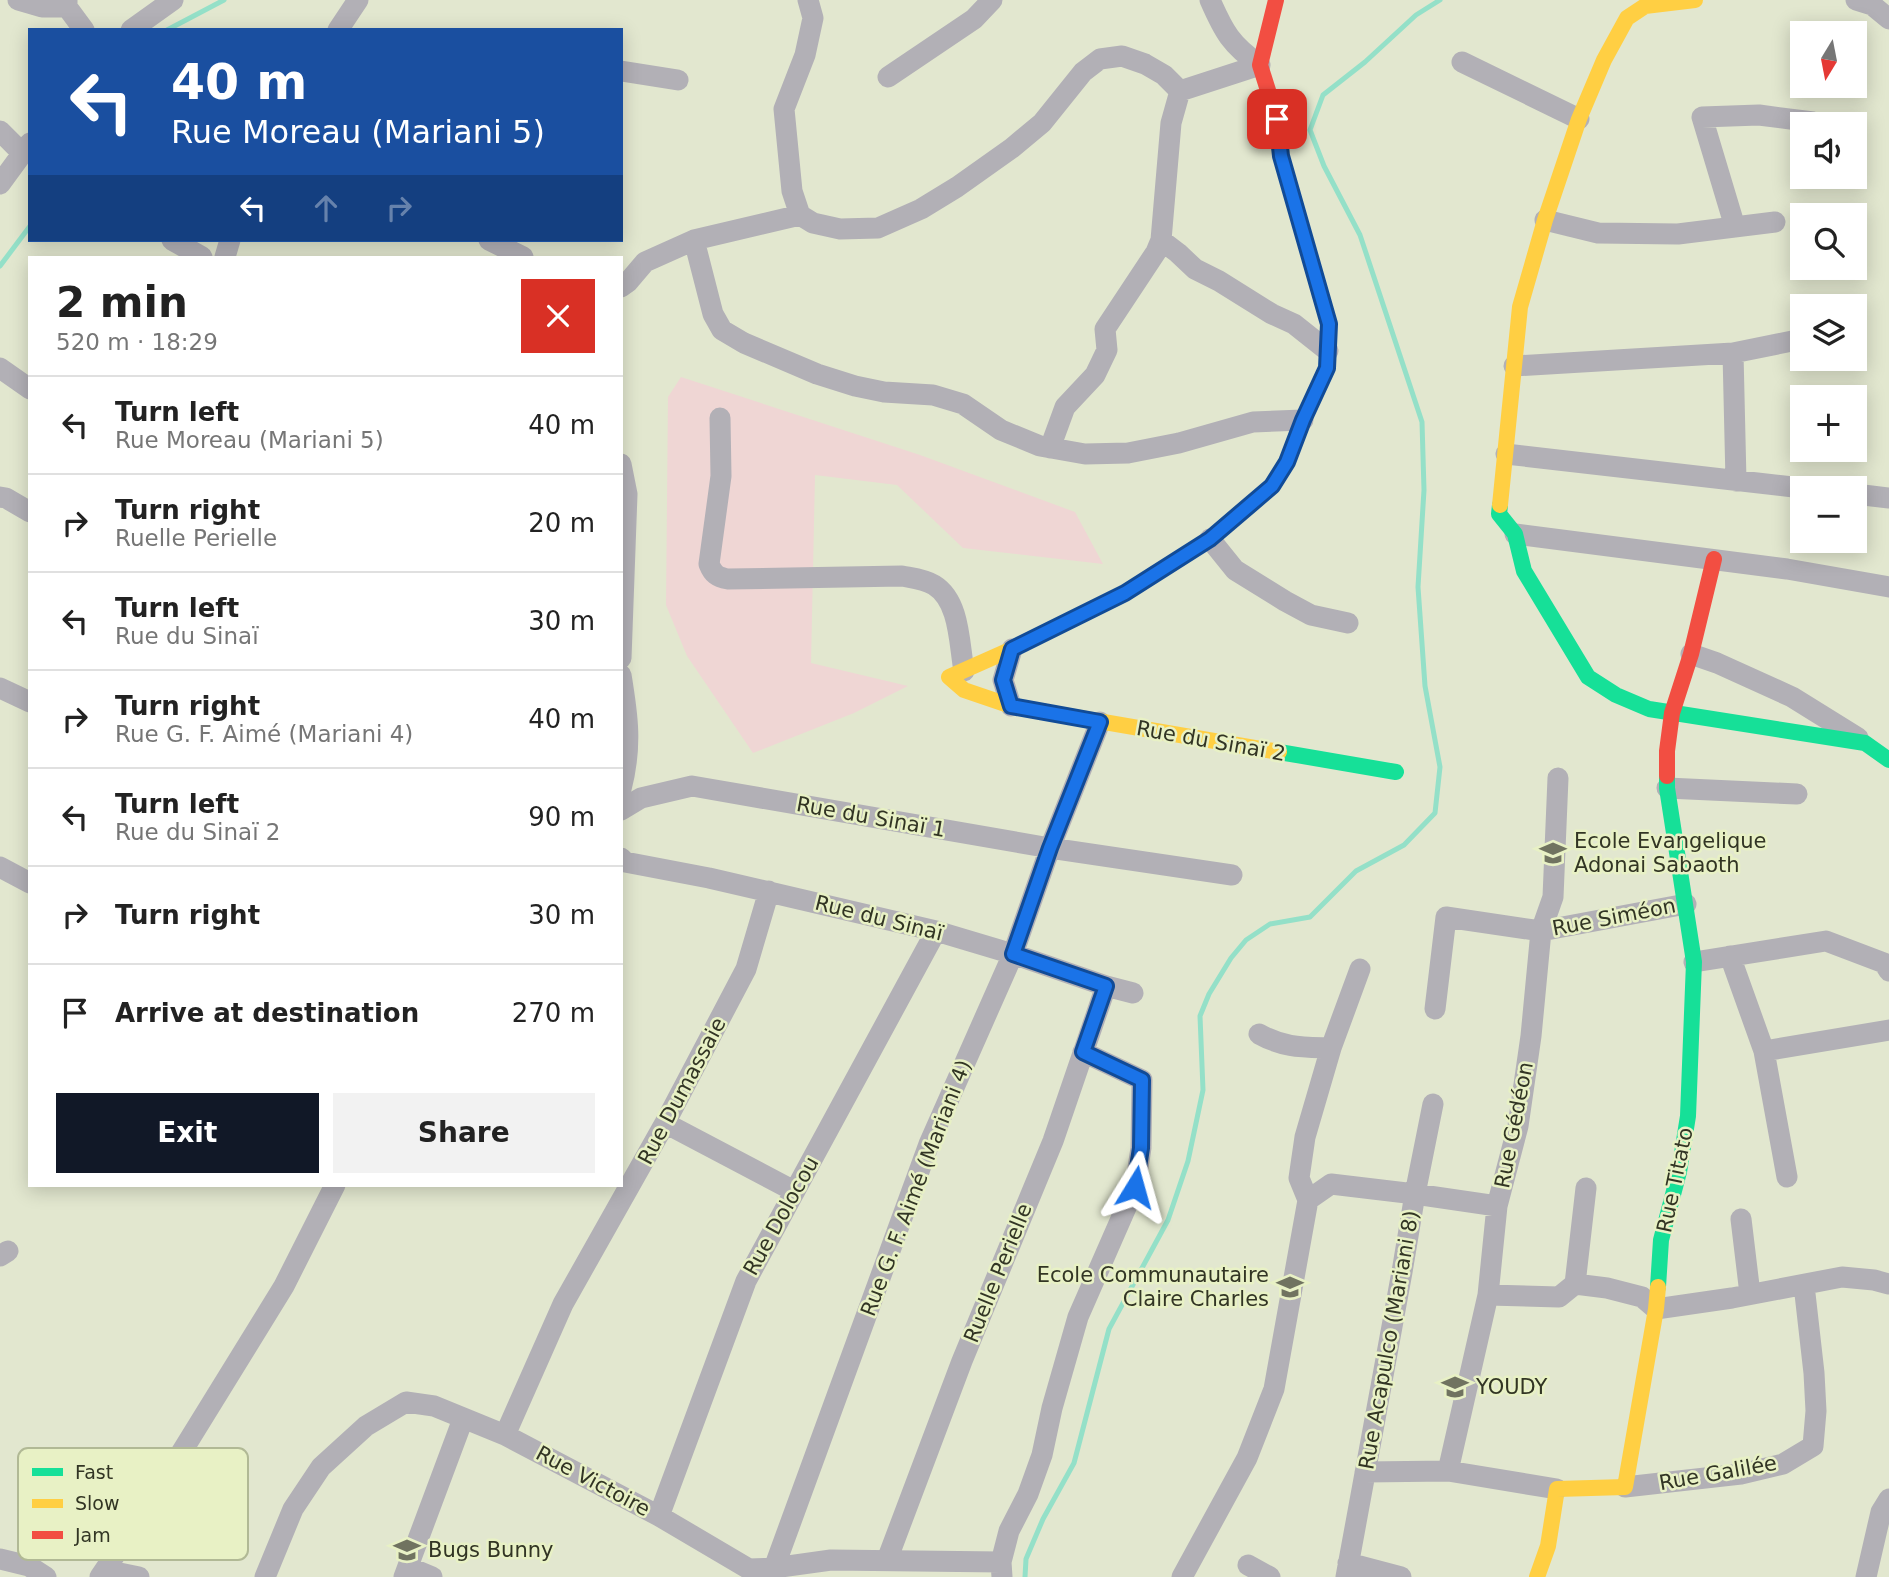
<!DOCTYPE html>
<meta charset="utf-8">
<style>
body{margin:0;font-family:"DejaVu Sans",sans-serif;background:#f2f2f2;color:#222;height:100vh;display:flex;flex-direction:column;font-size:26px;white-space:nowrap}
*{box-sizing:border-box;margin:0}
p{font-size:23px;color:#767676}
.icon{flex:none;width:38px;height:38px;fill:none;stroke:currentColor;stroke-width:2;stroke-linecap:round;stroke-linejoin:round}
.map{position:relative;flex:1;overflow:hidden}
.details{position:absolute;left:28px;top:256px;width:595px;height:931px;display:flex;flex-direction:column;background:#fff;border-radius:0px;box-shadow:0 4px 18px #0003}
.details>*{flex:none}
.top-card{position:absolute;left:28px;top:28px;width:595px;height:214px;border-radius:0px;box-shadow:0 4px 18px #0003;background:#1a4fa0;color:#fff;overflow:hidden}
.needle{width:46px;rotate:190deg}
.controls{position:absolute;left:1790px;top:21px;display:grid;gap:14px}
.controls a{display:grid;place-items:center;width:77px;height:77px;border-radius:0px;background:#fff;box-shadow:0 4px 18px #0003;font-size:35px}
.pin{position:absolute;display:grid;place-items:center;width:60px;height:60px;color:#fff;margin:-30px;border-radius:14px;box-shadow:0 4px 10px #0006}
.me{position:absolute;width:77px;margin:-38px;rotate:8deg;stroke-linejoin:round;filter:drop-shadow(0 0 5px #0008)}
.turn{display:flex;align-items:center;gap:24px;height:147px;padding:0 28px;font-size:32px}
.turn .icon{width:91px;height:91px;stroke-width:2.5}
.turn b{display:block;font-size:49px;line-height:60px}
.lanes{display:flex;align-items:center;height:66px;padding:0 28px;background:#0003;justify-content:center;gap:35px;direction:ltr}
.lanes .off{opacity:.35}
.round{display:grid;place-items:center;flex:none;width:74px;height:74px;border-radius:0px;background:#f2f2f2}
.headline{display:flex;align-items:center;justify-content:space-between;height:119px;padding:0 28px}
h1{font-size:42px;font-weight:800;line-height:52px}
.button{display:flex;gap:14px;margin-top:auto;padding:14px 28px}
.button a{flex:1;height:80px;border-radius:0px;background:#111827;color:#fff;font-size:28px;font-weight:800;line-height:80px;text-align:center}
.button a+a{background:#f2f2f2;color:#222}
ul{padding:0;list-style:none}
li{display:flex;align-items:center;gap:21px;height:98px;padding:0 28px;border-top:2px solid #e0e0e0}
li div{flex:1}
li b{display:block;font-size:26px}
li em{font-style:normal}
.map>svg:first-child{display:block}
</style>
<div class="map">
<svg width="1889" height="1577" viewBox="0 0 1889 1577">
<rect width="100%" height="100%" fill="#e2e7cf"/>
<!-- green -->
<path fill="#efd6d4" d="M681,377l239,78 155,57 28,52 -140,-16 -66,-63 -82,-10 -4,188 97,23 -54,27 -101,40 -66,-97 -21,-51 2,-208z"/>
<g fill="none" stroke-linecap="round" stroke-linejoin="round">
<!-- stream -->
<path stroke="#94e0c8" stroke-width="5" d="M167,30l57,-30
M0,266l30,-40
M1025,1577l1,-18 17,-40 31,-56 35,-134 59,-109 20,-59 15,-71 -3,-74 9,-22 22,-36 15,-18 24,-16 40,-7 46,-46 48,-26 31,-32 5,-46 -15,-81 -7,-99 6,-97 -2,-68 -62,-187 -36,-69 -14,-36 13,-35 42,-33 51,-47 24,-15"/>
<!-- street -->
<path stroke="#b2b0b6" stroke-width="21" d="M18,0l24,7h25
M67,0v7l17,23
M808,0l5,18 -8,37 -21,54 8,82 8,24 13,8 27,6 38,-1 43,-19 36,-22 55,-39 30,-25 41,-51 17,-13 22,-3 23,8 19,11 16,16
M1210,0c14,32 21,45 50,65
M1856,0l16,5 17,14
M131,30l42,-30
M338,30l20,-30
M1462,62l117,57
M621,71l57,9
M888,77l86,-58 18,-19
M1180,91l80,-26
M0,131l23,23
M0,184l30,-41
M1545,220l53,13 80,1 97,-12
M1735,227l-33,-110 57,-2 54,7
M172,240l30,17
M489,240l34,17
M694,240l19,74 9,16 22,13 73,31 38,12 29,6 49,3 30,9 38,26 39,16 45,8 43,-1 51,-10 74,-21 50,-2
M1161,240l17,13 17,16 24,12 53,33 22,10 34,27
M225,257l5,-17
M621,287l7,-5 17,-20 49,-22 106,-25
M1514,366l219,-13
M0,368l30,21
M720,418l1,58 -12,88c4,10 8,13 19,15l174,-3c10,2 22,3 32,9 26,16 25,58 30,86
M1050,448l15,-41 30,-32 12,-25 -2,-21 51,-77 5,-12 10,-117 9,-32
M1506,454l296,34
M621,464l6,30 -6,164
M1736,481l-3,-128 69,-14
M1855,494l34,4
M0,497l6,1 24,14
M1515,534l272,35 102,18
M1210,539l25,31 50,31 26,14 37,8
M1691,654l26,9 75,34 66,41
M621,675c7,42 11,72 0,114
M0,688l30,14
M1011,706l-8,-26 9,-31
M1667,788l130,6
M621,810l20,-12 51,-12 358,62 182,27
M621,858l4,4 84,16 227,53 77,23 93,32 27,7
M0,867l30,16
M1730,956l34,95
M1694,962l132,-21 58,22 5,8
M1435,1009l11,-92 95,14 145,-27
M1259,1034c25,14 44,13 72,14
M665,1123l129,68
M1787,1177l-23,-126 125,-21
M1308,1200l23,-16 84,10 82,12
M1741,1219l9,75
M0,1256l8,-5
M1575,1284l11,-96
M1488,1295l71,2 16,-13 32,4 35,9 14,12 76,-11 110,-21 32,3 15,4
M505,1435l58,-131 102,-181 81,-154 23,-78
M1448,1471l40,-176 9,-89 21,-80 13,-90 10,-105 12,-34 5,-119
M1365,1472l83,-1 109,18
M1625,1487l116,-13 42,-10 30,-18 3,-35 -2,-38 -10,-88
M659,1516l87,-235 190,-350
M0,1559l29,7 17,11
M887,1560l75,-199 91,-220 53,-155
M1348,1563l53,14
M1248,1565l22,12
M408,1567l24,10
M105,1570l34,7
M100,1577l52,-77 132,-214 51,-101
M265,1577l28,-68 28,-42 45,-41 40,-24 28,4 71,29 154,81 90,53 25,-1 57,-8 170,2
M404,1577l59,-158
M765,1577l9,-9 155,-424 84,-190 37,-106 50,-126
M1002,1577l-1,-15 8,-31 19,-37 14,-39 10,-47 26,-91 57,-130 6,-39 1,-68 -59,-28
M1182,1577l65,-119 27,-69 34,-189 -9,-22 6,-41 26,-89 29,-79
M1346,1577l56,-305 13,-78 18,-90
M1866,1577l15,-65 8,-13"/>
<!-- fast -->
<path stroke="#16e098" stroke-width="16" d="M1500,505l-1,9 16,20 9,37 64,106 28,18 33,14 216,34 24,17
M1079,616l46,-23 85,-54 62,-53 15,-24 16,-42 24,-52 2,-44 -7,-23
M1279,752l117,20
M1658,1287l3,-47 18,-68 9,-56 6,-154 -27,-174v-12"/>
<!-- slow -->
<path stroke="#ffcf43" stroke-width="16" d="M1500,505l20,-198 25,-87 34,-101 25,-59 23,-42 18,-12 50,-6
M1079,616l-67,33 -63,28 15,13 47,16 268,46
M1537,1577l11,-31 9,-57 68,-2 31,-178 2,-22"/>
<!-- jam -->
<path stroke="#f24e42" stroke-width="16" d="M1276,0l-16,65 17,54 4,37 41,145
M1667,776v-25l5,-38 19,-59 23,-95"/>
</g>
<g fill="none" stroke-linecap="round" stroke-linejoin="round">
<!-- route casing -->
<g stroke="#114b97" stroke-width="18">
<path id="route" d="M1135,1187l6,-39 1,-68 -59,-28 23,-66 -93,-32 37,-106 50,-126 -89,-16 -8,-26 9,-31 113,-56 85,-54 62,-53 15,-24 16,-42 24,-52 2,-44 -48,-168 -4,-37"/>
</g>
<!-- route -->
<use href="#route" stroke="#1a73e8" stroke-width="12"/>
</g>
<!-- icons -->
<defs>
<g id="school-bare" transform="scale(2.1)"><path d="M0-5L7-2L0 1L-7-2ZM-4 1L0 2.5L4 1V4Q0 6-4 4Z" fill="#707360" stroke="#e8f1c5" stroke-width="2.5" paint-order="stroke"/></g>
</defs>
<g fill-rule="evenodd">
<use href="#school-bare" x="1553" y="853"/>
<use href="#school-bare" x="1290" y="1287"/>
<use href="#school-bare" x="1455" y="1387"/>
<use href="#school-bare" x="407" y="1550"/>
</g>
<g text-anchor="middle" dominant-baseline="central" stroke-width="5" stroke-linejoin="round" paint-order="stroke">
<!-- street labels -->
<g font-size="21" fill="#323524" stroke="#e8f1c5">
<text transform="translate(1211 741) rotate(10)">Rue du Sinaï 2</text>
<text transform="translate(871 817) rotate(10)">Rue du Sinaï 1</text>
<text transform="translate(1614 917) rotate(-11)">Rue Siméon</text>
<text transform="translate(879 918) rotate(14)">Rue du Sinaï</text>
<text transform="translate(682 1091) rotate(-62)">Rue Dumassaie</text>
<text transform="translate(1514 1125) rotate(-79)">Rue Gédéon</text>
<text transform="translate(1675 1180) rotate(-78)">Rue Titato</text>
<text transform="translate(916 1188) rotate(-69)">Rue G. F. Aimé (Mariani 4)</text>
<text transform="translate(781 1216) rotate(-61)">Rue Dolocou</text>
<text transform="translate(998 1273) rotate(-68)">Ruelle Perielle</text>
<text transform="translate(1389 1340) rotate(-80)">Rue Acapulco (Mariani 8)</text>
<text transform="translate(1718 1473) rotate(-10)">Rue Galilée</text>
<text transform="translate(593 1481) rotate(28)">Rue Victoire</text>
</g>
<!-- poi labels -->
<g font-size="21" fill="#323524" stroke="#e8f1c5" text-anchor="start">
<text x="1574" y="841">Ecole Evangelique<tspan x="1574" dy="24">Adonai Sabaoth</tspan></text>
<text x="1269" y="1275" text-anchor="end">Ecole Communautaire<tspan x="1269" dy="24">Claire Charles</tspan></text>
<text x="1476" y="1387">YOUDY</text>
<text x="428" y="1550">Bugs Bunny</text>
</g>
</g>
<!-- legend -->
<rect x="18" y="1448" width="230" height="112" rx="10" fill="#e8f1c5" stroke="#b1b995" stroke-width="2"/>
<rect x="32" y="1468" width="31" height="8" fill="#16e098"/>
<rect x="32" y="1499" width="31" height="9" fill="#ffcf43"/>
<rect x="32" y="1531" width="31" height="8" fill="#f24e42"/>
<g font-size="19" fill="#323524">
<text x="75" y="1479">Fast</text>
<text x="75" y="1510">Slow</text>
<text x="75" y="1542">Jam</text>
</g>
</svg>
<div class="controls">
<a><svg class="needle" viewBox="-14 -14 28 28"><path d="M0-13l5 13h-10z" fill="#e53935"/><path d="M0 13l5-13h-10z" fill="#767676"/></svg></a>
<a><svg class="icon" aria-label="sound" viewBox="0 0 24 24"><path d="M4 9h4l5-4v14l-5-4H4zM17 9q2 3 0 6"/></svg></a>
<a><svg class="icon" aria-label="search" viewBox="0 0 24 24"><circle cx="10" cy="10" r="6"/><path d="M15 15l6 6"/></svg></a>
<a><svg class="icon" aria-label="layers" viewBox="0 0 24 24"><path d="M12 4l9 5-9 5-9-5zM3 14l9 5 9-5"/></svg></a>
<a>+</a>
<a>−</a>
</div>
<div class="pin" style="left:1277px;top:119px;background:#d93025"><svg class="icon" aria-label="arrive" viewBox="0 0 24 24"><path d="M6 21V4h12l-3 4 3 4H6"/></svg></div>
<svg class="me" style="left:1135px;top:1187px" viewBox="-20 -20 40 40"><path d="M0-17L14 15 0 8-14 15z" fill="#1a73e8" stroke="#fff" stroke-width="4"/></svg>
<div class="top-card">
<div class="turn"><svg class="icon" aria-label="left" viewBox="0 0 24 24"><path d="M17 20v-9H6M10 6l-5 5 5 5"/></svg><div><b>40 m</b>Rue Moreau (Mariani 5)</div></div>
<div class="lanes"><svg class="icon" aria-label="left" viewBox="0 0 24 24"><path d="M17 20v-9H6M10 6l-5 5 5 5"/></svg><svg class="icon off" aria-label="ahead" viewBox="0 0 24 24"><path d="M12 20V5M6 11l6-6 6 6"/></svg><svg class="icon off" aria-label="right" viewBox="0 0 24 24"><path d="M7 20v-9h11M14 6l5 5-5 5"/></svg></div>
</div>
<section class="details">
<div class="headline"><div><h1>2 min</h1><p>520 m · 18:29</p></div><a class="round" style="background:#d93025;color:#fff"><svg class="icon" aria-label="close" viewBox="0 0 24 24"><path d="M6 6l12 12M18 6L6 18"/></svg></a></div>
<ul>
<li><svg class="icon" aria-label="left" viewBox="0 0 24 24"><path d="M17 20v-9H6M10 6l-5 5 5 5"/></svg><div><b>Turn left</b><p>Rue Moreau (Mariani 5)</p></div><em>40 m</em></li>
<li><svg class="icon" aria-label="right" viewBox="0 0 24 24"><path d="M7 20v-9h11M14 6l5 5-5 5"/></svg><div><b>Turn right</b><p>Ruelle Perielle</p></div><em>20 m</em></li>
<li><svg class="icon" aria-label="left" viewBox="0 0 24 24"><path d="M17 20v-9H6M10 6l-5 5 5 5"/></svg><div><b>Turn left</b><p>Rue du Sinaï</p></div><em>30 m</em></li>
<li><svg class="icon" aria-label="right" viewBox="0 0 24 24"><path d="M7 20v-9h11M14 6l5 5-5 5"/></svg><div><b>Turn right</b><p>Rue G. F. Aimé (Mariani 4)</p></div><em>40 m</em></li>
<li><svg class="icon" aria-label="left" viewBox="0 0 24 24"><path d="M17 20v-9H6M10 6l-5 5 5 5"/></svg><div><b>Turn left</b><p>Rue du Sinaï 2</p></div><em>90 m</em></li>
<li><svg class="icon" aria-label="right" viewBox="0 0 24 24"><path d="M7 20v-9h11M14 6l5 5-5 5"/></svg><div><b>Turn right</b></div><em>30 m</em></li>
<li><svg class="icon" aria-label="arrive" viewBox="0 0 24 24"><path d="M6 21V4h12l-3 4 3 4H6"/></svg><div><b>Arrive at destination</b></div><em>270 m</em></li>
</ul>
<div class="button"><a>Exit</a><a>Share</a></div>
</section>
</div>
